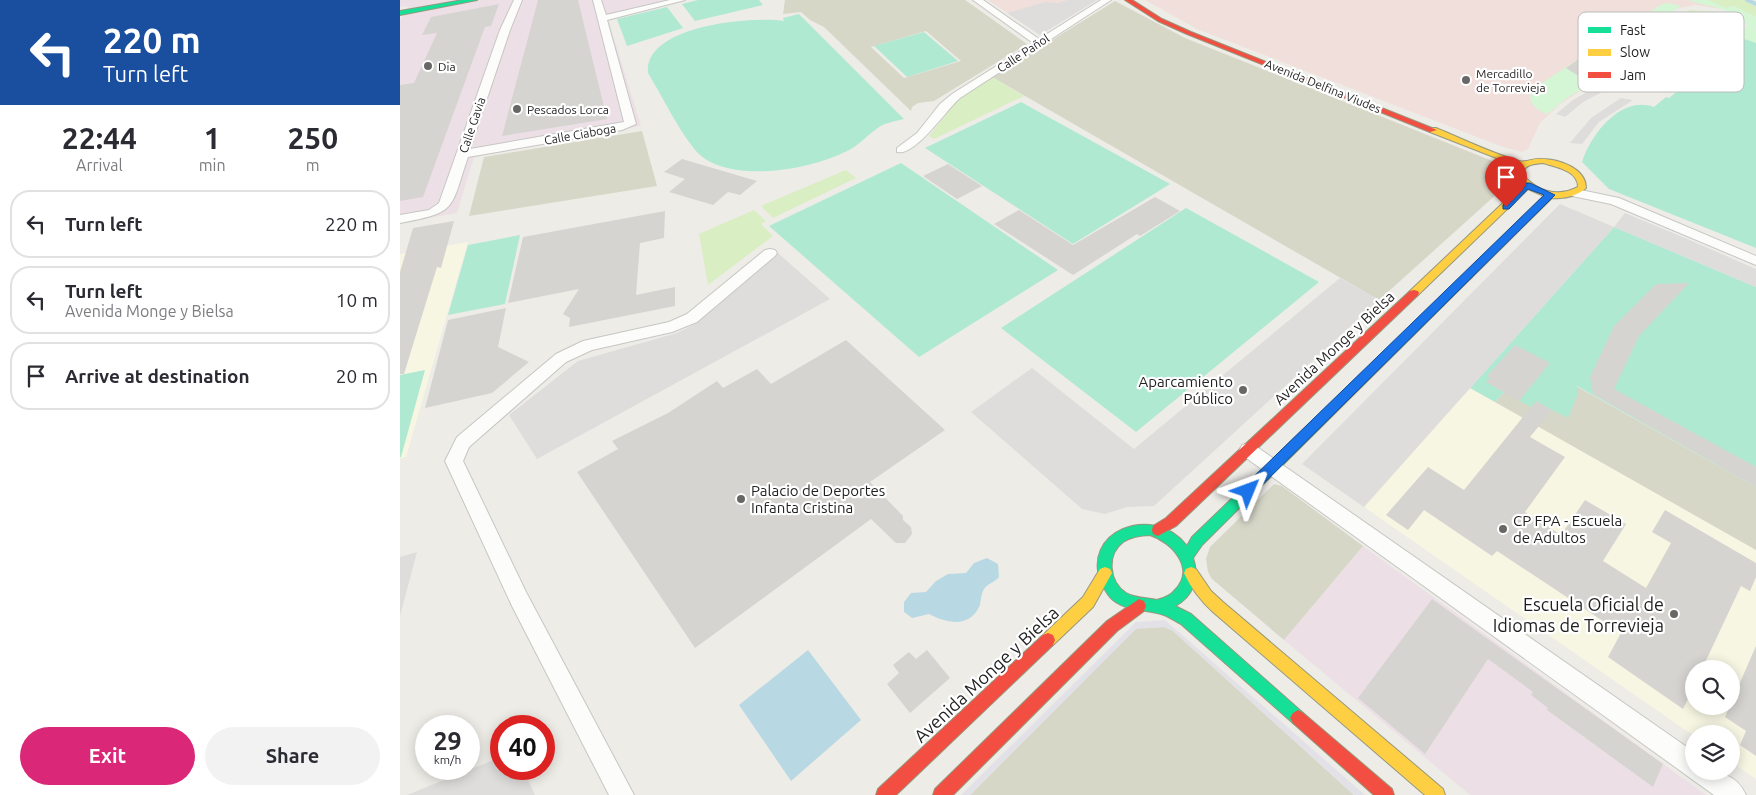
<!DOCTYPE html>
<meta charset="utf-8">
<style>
body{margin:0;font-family:Ubuntu,sans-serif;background:#f2f2f3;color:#2b2b33;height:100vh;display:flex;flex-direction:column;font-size:19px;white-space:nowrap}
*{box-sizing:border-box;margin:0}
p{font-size:16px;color:#7c7c81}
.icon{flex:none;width:28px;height:28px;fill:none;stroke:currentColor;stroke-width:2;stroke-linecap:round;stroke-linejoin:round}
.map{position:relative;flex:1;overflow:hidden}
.sheet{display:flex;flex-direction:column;background:#fff;width:400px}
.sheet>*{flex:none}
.guide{background:#1a4fa0;color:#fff;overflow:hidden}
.tools{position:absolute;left:1285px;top:660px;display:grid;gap:10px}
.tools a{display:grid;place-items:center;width:55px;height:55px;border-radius:50%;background:#fff;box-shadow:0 2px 12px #0003;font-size:25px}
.speed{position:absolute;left:15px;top:715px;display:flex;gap:10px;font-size:25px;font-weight:700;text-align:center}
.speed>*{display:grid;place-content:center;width:65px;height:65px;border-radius:50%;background:#fff;box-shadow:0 2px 12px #0003;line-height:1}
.speed small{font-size:12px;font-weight:400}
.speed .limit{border:8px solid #d22;background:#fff;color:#111}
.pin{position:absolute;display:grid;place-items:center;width:42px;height:42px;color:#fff;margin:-51px -21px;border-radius:50% 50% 50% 0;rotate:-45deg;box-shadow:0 0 5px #0007}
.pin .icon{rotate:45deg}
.me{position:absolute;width:55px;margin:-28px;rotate:46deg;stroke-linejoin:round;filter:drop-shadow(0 0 4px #0008)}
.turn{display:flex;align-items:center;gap:18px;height:105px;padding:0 20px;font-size:22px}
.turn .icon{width:65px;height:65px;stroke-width:2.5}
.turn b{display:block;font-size:35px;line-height:42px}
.eta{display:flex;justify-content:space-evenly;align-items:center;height:85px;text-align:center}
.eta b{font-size:30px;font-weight:700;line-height:35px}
.button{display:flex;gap:10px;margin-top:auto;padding:10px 20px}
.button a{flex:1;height:58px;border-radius:30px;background:#db2777;color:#fff;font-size:20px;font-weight:700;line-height:58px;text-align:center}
.button a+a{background:#f2f2f3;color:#2b2b33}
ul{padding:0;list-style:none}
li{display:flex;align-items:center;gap:15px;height:68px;margin:0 10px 8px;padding:0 10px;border:2px solid #e1e1e2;border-radius:20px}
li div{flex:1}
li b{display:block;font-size:19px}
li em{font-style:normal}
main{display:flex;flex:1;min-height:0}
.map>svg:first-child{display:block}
</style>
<main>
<section class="sheet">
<div class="guide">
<div class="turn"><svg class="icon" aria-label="left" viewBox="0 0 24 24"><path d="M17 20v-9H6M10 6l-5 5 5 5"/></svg><div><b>220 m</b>Turn left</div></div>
</div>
<div class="eta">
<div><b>22:44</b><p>Arrival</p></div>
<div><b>1</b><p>min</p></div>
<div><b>250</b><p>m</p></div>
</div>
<ul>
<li><svg class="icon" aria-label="left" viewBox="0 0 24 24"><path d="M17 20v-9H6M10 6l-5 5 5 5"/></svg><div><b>Turn left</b></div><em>220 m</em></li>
<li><svg class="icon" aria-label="left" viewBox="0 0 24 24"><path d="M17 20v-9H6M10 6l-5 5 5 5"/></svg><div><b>Turn left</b><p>Avenida Monge y Bielsa</p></div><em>10 m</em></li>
<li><svg class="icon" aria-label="arrive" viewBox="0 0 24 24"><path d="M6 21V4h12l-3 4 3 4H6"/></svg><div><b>Arrive at destination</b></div><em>20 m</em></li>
</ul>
<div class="button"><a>Exit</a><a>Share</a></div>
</section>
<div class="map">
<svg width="1356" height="795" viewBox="0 0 1356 795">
<rect width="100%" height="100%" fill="#eeece7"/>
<!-- commercial -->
<path fill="#f1dfdb" d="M588,0h109l-57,35z
M745,0h563l12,9 -24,-4 -23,4 -1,5 7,10 -15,20 -23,19 -54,24 -27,17 -20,19 -12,26 -6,3 -19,-5 -306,-118z"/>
<!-- industrial -->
<path fill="#ece0e6" d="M0,0h268l-61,15 34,111 -167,31 -17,56 -57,10v-202l8,-15 -8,1z
M963,546l343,249h-236l-186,-155z"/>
<!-- education -->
<path fill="#f7f6e3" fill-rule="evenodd" d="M68,242l-62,215 -6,1v-204z
M1070,388l286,162v229l-25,-17v-28h-37v2l-330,-229zM1294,669h37v37h-37z"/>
<!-- construction -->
<path fill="#d7d7c8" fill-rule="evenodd" d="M385,0h180l62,44 -93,57 -16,2 -6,4 -1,4 -87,-84 -14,-7 -9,-8 -18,2zM526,31l35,30 -57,17 -33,-31z
M715,1l70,37 315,126 9,19 -130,117 -387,-223z
M242,131l15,55 -188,30 15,-59z
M1176,386l180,101v63l-261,-148 9,-10 48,18z
M874,484l8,2 81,60 -79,94 -72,-61 -4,-7 -2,-13 4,-12z
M764,627l8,3 182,165h-384l166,-167z"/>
<!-- grass -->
<path fill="#d9eec3" d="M1308,0h36l12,6v11l-22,-11 -8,2z
M1291,10l23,2 18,9 1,4c-12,9 -40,2 -49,-10l1,-3z
M592,77l32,19 -90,43 -5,-3 29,-37z
M446,170l10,8 -83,40 -12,-12z
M354,210l12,11 -5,3 12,12 -65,49 -9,-51z"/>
<!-- park -->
<path fill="#d4f6d4" d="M1289,0h19l18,8 8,-2 22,11v26l-28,-8 17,-6 2,-3c-9,-18 -41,-19 -58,-26z
M1269,3l12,3 -9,6 7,12c-33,48 -63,44 -107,71 -9,5 -17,13 -25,19 -11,-5 -22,-12 -14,-25l129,-85z"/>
<!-- pitch -->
<path fill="#afe9d2" d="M298,0h61l4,5 -68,16 -13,-17z
M267,7l16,21 -56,18 -10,-27z
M399,14l105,105c-8,2 -19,4 -25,8 -12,8 -20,19 -34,25 -36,18 -118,33 -149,-1 -17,-20 -34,-55 -48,-78 -4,-48 105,-57 136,-52l-1,-3z
M524,32l34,29 -51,16 -33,-31z
M1341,38l15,5v205l-147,-59 -27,-27c9,-28 39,-67 72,-55l12,-10 3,1z
M621,102l149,82 -97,60 -148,-96z
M501,163l157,107 -139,87 -150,-131z
M786,208l133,74 -183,150 -135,-104z
M1214,227l142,60v200l-179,-101v10l-9,22 -16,-8 -5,6 -43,-24 -9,10 -25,-14z
M120,235l-15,69 -57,11 20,-70z
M25,370l-24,87h-1v-82z"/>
<!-- parking -->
<path fill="#dedddb" d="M668,0h29l-57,35 -33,-22 38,-11 13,1z
M1194,88l12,2 -23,12 -18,15 -9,-3 17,-14z
M1221,98l12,2 -34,22 -17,22 -12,-1 21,-25z
M1160,204l54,23 11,-14 67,28 64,28v18l-142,-60 -250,280 -62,-43z
M378,253l52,46 -293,160 -28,-44 69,-54 99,-28 20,-10z
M940,278l39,22 -225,206 -27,1 -22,7 -23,-5 -111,-97 61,-44 102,81z
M17,552l-17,64v-59z
M101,757v12h22l12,26h-128z"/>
<!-- plaza -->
<path fill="#e2e1e7" d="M765,620l200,175h-11l-182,-165 -8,-3 -28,2 -166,166h-9l175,-173z"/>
<!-- water -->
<path fill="#b8d9e4" d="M587,558l11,6 1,13c-4,5 -12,7 -15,12 -3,5 -3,11 -4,16 -10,24 -34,18 -51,9l-17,4 -8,-6v-10l7,-9 15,-1 10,-11 12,-7 18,-1 8,-10z
M408,650l53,70 -70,61 -52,-76z"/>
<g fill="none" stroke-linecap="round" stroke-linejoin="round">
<!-- stream -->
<path stroke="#b8d9e4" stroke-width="4" d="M1347,0l9,4"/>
</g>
<!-- building -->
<path fill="#d6d4d0" d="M138,0h40l29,119 -105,17z
M99,4l-8,22 -6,1 -62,170 -23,4v-116l14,-2 23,-50 -15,2 9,-18z
M1180,58l22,9 -19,12 -17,-11z
M282,159l75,22 -17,14 -12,-3 -15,13 -44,-13 16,-13 -21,-7z
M548,164l34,22 -25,13 -34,-23z
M755,197l25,14 -40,25 -3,-2 -64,41 -79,-51 25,-14 54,35z
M265,211l-1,27 -24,5 -4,52 39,-8v19l-106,21 1,-9 -7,-4 16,-25 -71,14 15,-66z
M54,221l-13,47 -4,-1 -33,107h-4v-102l13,-44z
M1289,283l-50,53 -25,53 142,78v20l-163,-93 -3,-17 24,-51 42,-42z
M106,308l-8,39 31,15 -37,31 -67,15 23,-88z
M446,340l99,90 -75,52 33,34v4l8,7 1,7 -7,9h-9l-25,-24 -176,129 -118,-176 41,-23 -6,-8 56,-28 49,-32 6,7 34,-19 14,15z
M1115,345l35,18 -31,38 -33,-19 4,-4 -3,-2z
M1136,401l16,9 -22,27 35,20 -40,55 36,23 24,-35 41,24 -23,37 43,27 25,-45 -19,-11 13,-22 91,53v14l-6,14 -9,-5 -39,83h-8v18l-11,22 -75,-52 13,-24 -124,-82 -5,5 -68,-46 -16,20 -22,-15 42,-48 36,23z
M1032,599l231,165 -10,23 -106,-77 1,-2 -17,-13 2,-3 -45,-33 -63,95 -67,-56z
M1356,646v110l-16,-11 6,-14 -21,-14z
M527,650l23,28 -40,35 -23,-29 12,-11 -6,-8 16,-13 7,7z"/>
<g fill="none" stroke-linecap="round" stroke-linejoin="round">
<!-- street casing -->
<g stroke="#c6c6c3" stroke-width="2">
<path id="street" d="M114,0h8l-12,30 -40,119 154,-27 -31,-122h8l5,15 64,-15h15l-78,20 29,104 -14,6 -154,27c-18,53 -10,55 -68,66v-8l29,-5 10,-7 61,-173z
M573,0h10l56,39 62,-39h10l-151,98c-14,12 -45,59 -63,54v-4l20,-15 23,-29 12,-10 81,-51z
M1176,189l43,9 137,58v9l-145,-61 -39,-8 -2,-3 2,-3z
M370,249l5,1 2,3 -2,3 -78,66 -25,10 -80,18 -26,12 -97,85 -6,14 63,131 108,203h-25l-97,-189 -67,-145 12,-24 99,-83 27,-13 86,-19 18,-8 78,-64z
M848,443l6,2 440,307v19c21,0 42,1 52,24h-32l-472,-340 -3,-5 3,-5z"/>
</g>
<!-- fast casing -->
<g stroke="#96987e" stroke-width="2">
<path id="fast" d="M63,0h14l-77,15v-4z
M1067,274l5,3 -2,2 -268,266 -9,13c7,19 0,39 -18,48l16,8 112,99 3,5 -3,5 -5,3 -5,-3 -112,-99c-6,-3 -11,-7 -17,-9 -17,-6 -36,-3 -51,-15 -5,-4 -8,-10 -11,-16 -23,-52 51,-82 85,-38l5,-9 272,-262zM750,535c22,7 47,34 24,56 -4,5 -11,7 -17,9 -10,-2 -22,-2 -31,-7 -17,-11 -20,-38 -3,-51 9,-6 17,-6 27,-7z"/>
</g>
<!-- slow casing -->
<g stroke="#96987e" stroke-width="2">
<path id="slow" d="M1030,128h6c27,11 55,25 83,33 6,2 15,-3 23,-2 16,0 44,9 44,29 -9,8 -22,11 -34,10l-82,81h-6l-2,-2 2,-2 80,-79 -16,-7 -110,106h-8l-1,-2 1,-2 113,-107 -9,-10 3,-8 -87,-34zM1143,163c12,4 35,7 35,24 -21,11 -41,4 -56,-13 3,-10 12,-10 21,-11z
M705,567l5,2 2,4 -19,34 -40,38 -5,2 -5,-2 -2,-5 2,-5 40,-38 17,-28z
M791,567l5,2 15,22 12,11 220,187 2,6h-20l-212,-183c-12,-11 -22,-24 -29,-39l2,-4z"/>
</g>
<!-- jam casing -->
<g stroke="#96987e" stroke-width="2">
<path id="jam" d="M725,0h7l30,19 29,13 246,98 -7,2 -243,-98 -29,-13z
M1014,290l4,1 1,2 -1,2 -242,231 -18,10 -5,-2 -1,-4 1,-4 13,-8 244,-227z
M739,599l5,2 2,5 -2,5 -27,20 -164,164h-20l2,-6 172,-168z
M648,633l5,2 2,5 -2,5 -157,150h-20l2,-6 165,-154z
M898,710l5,3 89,76 2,6h-20l-81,-72 -3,-5 3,-5z"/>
</g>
<!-- street -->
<use href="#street" fill="#fcfcfb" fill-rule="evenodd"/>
<!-- fast -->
<use href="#fast" fill="#16e098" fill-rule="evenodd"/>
<!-- slow -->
<use href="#slow" fill="#ffcf43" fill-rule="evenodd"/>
<!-- jam -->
<use href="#jam" fill="#f24e42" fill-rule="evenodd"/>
</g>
<!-- route -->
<path fill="#1a73e8" stroke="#114b97" d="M1124,183h6l25,12 -303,300h-9l-2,-4 2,-4 301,-292 -16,-6 -19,20h-6v-4z"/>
<!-- markers -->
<g fill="#676765" stroke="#fff" stroke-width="2">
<circle cx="28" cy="66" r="5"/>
<circle cx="1066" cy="80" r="5"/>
<circle cx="117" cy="109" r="5"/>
<circle cx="843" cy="390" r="5"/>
<circle cx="341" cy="499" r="5"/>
<circle cx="1103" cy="529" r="5"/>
<circle cx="1274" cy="614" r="5"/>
</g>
<g text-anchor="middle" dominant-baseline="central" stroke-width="4.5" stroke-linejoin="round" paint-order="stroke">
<!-- far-street labels -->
<g font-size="12" fill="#1f1f1f" stroke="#fff">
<text transform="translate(623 53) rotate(-33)">Calle Pañol</text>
<text transform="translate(923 86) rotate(22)">Avenida Delfina Viudes</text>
<text transform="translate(72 125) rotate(-71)">Calle Gavia</text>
<text transform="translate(180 134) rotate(-10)">Calle Ciaboga</text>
</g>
<!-- far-poi labels -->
<g font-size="12" fill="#1f1f1f" stroke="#fff" text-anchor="start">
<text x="38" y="66">Dia</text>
<text x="1076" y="73">Mercadillo<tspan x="1076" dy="14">de Torrevieja</tspan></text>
<text x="127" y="109">Pescados Lorca</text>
</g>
<!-- street labels -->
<g font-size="15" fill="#1f1f1f" stroke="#fff">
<text transform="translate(934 348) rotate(-43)">Avenida Monge y Bielsa</text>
</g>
<!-- poi labels -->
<g font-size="15" fill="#1f1f1f" stroke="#fff" text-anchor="start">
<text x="833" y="381" text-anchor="end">Aparcamiento<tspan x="833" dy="17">Público</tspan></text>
<text x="351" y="490">Palacio de Deportes<tspan x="351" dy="17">Infanta Cristina</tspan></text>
<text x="1113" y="520">CP FPA - Escuela<tspan x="1113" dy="17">de Adultos</tspan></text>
</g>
<!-- near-poi labels -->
<g font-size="18" fill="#1f1f1f" stroke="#fff" text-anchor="end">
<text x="1264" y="604">Escuela Oficial de<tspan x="1264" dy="21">Idiomas de Torrevieja</tspan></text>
</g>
<!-- near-street labels -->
<g font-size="18" fill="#1f1f1f" stroke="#fff">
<text transform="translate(586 674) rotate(-43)">Avenida Monge y Bielsa</text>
</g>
</g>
<!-- legend -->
<rect x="1178" y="12" width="166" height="80" rx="8" fill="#fff" stroke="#bcbcbc" stroke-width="1"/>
<rect x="1188" y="27" width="23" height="6" fill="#16e098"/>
<rect x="1188" y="49" width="23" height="7" fill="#ffcf43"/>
<rect x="1188" y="72" width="23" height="6" fill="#f24e42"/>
<g font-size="14" fill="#1f1f1f">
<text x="1220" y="35">Fast</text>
<text x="1220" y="57">Slow</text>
<text x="1220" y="80">Jam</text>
</g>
</svg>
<div class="tools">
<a><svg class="icon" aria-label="search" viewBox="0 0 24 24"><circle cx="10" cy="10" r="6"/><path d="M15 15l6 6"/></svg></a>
<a><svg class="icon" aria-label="layers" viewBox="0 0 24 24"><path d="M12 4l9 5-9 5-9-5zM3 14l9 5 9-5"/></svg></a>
</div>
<div class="speed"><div>29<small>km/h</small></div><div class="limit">40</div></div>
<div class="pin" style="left:1106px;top:207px;background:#d93025"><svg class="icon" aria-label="arrive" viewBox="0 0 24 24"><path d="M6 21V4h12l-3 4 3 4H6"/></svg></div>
<svg class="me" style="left:848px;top:491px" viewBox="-20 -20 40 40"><path d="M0-17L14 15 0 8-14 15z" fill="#1a73e8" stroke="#fff" stroke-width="4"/></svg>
</div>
</main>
